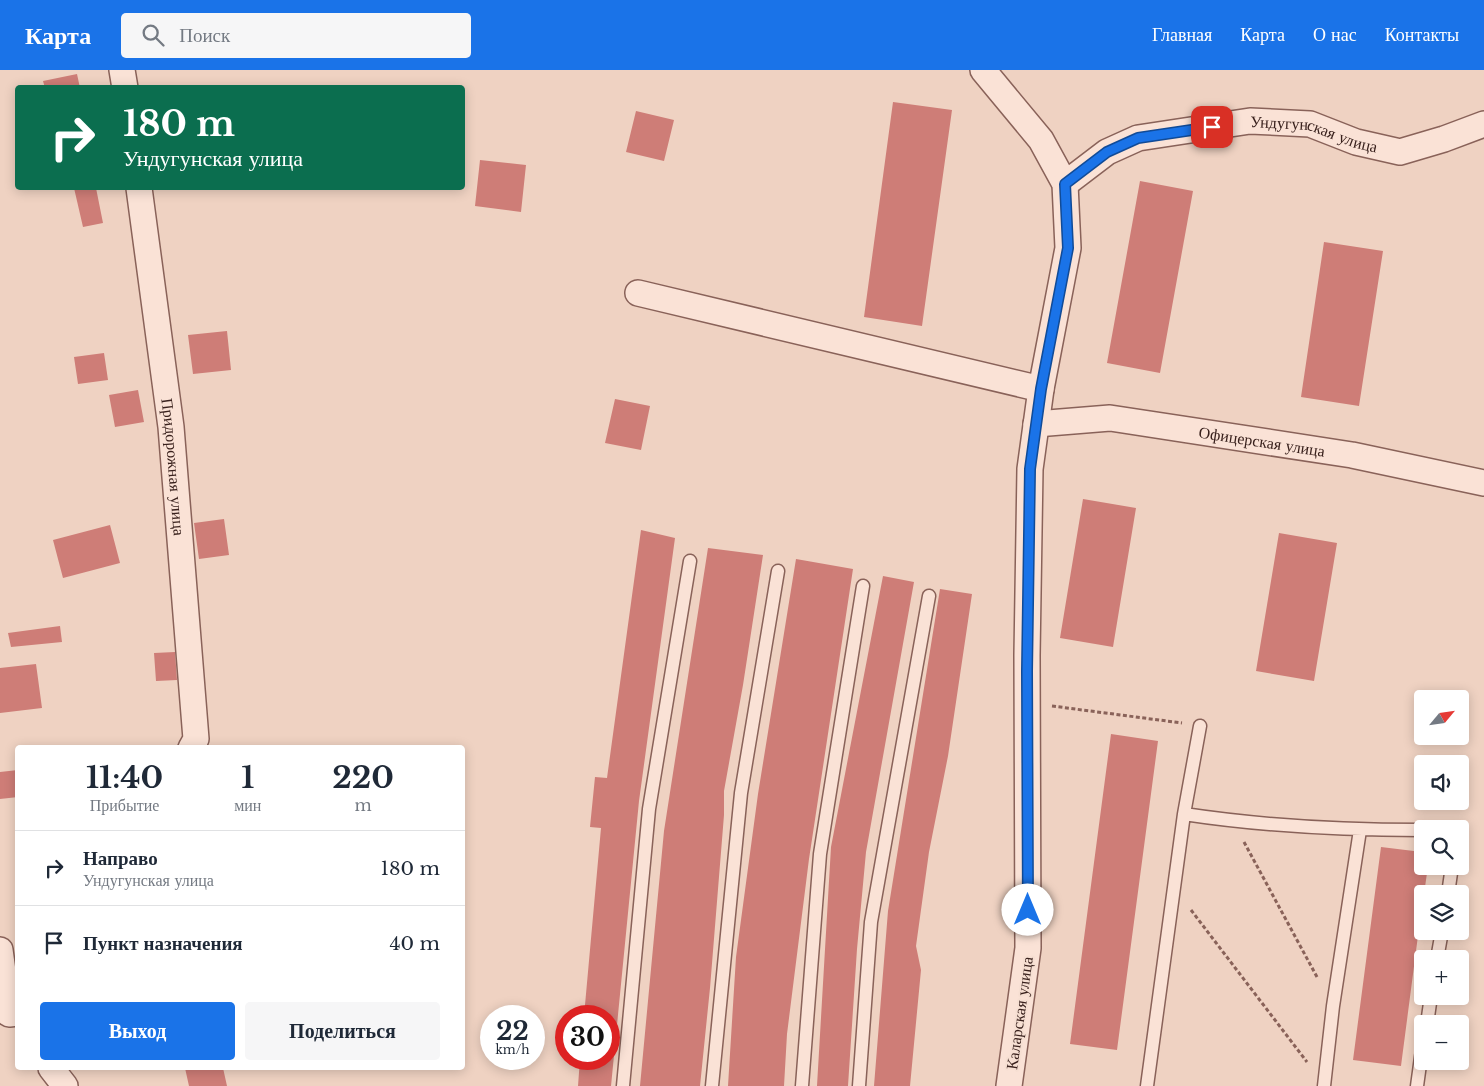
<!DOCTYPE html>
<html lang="ru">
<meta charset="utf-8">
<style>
body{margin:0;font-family:"Libre Baskerville",serif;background:#f6f6f7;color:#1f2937;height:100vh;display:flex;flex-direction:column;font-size:19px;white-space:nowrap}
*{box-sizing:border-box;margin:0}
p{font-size:16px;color:#747a83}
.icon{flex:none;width:28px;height:28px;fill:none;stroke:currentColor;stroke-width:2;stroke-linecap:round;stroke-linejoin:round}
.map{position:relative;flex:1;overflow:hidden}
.sheet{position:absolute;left:15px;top:675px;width:450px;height:325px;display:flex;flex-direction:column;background:#fff;border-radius:5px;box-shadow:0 2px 12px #0003}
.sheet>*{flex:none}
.guide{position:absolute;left:15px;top:15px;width:450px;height:105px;border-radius:5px;box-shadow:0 2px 12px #0003;background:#0b6e4f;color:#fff;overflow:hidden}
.needle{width:32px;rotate:61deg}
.controls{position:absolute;left:1414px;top:620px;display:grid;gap:10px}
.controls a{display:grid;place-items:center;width:55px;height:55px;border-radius:5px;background:#fff;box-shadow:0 2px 12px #0003;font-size:25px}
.speed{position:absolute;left:480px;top:935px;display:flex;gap:10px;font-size:25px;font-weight:700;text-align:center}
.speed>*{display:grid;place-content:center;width:65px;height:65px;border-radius:50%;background:#fff;box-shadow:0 2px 12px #0003;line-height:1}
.speed small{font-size:12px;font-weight:400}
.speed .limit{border:8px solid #d22;background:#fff;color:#111}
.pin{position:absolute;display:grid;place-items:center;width:42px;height:42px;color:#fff;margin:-21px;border-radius:10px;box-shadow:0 2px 8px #0006}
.me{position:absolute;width:55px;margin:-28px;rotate:0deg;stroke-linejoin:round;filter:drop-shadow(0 0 4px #0008)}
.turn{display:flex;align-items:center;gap:18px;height:105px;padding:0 25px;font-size:22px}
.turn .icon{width:65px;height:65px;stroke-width:2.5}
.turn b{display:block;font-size:35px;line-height:42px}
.eta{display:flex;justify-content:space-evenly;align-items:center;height:85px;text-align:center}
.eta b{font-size:30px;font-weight:700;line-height:35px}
.primary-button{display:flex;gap:10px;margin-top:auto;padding:10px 25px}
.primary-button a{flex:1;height:58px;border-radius:5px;background:#1a73e8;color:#fff;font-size:20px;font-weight:700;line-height:58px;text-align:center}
.primary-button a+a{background:#f6f6f7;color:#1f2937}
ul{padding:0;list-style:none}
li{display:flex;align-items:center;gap:15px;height:75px;padding:0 25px;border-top:1px solid #e0e1e3}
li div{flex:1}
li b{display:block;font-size:19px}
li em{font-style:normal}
header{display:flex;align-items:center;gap:30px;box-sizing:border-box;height:70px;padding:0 25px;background:#1a73e8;color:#fff}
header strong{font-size:24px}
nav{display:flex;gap:28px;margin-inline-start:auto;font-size:18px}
.search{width:350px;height:45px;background:#f6f6f7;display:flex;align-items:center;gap:12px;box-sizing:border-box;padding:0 18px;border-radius:5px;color:#747a83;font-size:19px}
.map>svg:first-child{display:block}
</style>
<header>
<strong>Карта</strong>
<div class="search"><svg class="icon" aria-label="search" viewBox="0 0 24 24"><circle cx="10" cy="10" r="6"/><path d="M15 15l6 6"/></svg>Поиск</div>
<nav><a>Главная</a><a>Карта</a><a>О нас</a><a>Контакты</a></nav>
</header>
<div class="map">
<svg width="1484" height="1016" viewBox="0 0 1484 1016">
<rect width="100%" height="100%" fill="#efd2c2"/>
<!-- building -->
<path fill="#ce7d77" d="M77,4l3,14h-35l-2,-7z
M893,32l59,8 -30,216 -58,-9z
M636,41l38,9 -10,41 -38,-9z
M480,90l46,5 -5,47 -46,-6z
M1140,111l53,10 -33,182 -53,-10z
M74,118h22l7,35 -20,4z
M1324,172l59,9 -24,155 -58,-9z
M227,261l4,39 -38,4 -5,-39z
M104,283l4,27 -30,4 -4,-27z
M138,320l6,32 -29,5 -6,-32z
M615,329l35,7 -9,44 -36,-7z
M1083,429l53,9 -23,139 -53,-9z
M224,449l5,36 -30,4 -5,-36z
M110,455l10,38 -57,15 -10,-38z
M641,460l34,8 -36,263 -28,285h-33l2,-27h29v-43h-25l17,-188 -11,-1 5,-50 12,1z
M1279,463l58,10 -23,138 -58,-10z
M708,478l55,7 -20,130 -19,106v24l-14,173 -10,98h-60l24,-255z
M796,489l57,10 -44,290 -22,175 -3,52h-56l8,-129 22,-163z
M883,506l31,6 -48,270 -9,97 -9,137h-31l14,-239z
M940,519l32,5 -24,162 -19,96 -13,94 5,24 -11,116h-36l14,-175z
M60,556l2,16 -51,5 -3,-14z
M175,582l2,28 -21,1 -2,-28z
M36,594l6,44 -42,5v-45z
M1111,664l47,7 -41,309 -47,-6z
M18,700v27l-18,2v-27z
M1381,777l41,5v14h6l-4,28h-2v11l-21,161 -48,-6z
M185,998h38l4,18h-38z"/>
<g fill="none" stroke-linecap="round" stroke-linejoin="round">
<!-- service casing -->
<g stroke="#896259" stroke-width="15">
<path id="service" d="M1184,744c79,12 159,16 238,16
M1448,824l4,-28
M1437,889l5,-28
M1427,954l4,-28
M623,1016l26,-277 41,-248
M712,1016l29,-293 37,-222
M802,1016l18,-232 43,-268
M859,1016l12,-164 58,-326
M1147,1016l37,-272 16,-88
M1324,1016l9,-80 27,-176
M1417,1016l5,-36"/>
</g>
<!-- minor casing -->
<g stroke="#896259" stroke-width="28">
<g id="minor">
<path d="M122,0l3,18"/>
<path d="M983,0l58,70 24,44 3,64 -27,141 -11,80 -3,186 1,293 -19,138"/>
<path id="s1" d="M1065,114l42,-32 31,-14 112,-17 60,3 46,18 44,10 44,-13 40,-15"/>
<path id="s2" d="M139,118l32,239 25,312 -5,9"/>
<path d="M638,223l403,96"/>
<path id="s3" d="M1036,354l74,-6 242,37 132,28"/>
<path d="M0,880l9,64 9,-1"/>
<path d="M51,998l14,18"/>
</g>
</g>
<!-- path -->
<path stroke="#896259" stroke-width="3" stroke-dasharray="4 2.5" stroke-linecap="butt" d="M1052,636l130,17
M1244,772l73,135
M1191,840l116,152"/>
<!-- service -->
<use href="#service" stroke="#fae2d6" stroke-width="12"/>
<!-- minor -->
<use href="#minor" stroke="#fae2d6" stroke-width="25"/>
</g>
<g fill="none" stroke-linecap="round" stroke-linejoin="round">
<!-- route casing -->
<g stroke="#114b97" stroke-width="12">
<path id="route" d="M1028,840l-1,-239 3,-202 11,-80 27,-141 -3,-64 42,-32 31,-14 74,-11"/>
</g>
<!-- route -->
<use href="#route" stroke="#1a73e8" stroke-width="9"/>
</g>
<g text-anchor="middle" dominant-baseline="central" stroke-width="4" stroke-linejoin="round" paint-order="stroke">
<!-- street labels -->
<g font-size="16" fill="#39211d" stroke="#f6dfd2">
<text stroke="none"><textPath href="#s1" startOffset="266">Ундугунская улица</textPath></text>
<text stroke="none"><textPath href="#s3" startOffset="228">Офицерская улица</textPath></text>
<text stroke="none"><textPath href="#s2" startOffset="281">Придорожная улица</textPath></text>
<text transform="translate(1019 943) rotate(-82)">Каларская улица</text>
</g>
</g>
</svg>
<div class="controls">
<a><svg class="needle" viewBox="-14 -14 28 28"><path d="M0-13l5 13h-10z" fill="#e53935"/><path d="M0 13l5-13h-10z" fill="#747a83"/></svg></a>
<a><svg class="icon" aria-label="sound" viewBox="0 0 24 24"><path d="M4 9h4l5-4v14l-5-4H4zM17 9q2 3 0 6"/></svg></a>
<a><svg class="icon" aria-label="search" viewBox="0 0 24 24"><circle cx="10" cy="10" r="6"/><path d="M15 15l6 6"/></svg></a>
<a><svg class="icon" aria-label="layers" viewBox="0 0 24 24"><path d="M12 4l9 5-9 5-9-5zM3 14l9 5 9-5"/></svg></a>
<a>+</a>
<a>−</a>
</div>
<div class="speed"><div>22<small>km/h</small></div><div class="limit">30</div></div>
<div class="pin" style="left:1212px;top:57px;background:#d93025"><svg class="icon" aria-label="arrive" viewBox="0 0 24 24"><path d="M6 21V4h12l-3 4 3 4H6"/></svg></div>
<svg class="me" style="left:1028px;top:840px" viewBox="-20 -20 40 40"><circle r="19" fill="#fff"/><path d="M0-13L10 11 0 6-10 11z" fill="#1a73e8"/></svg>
<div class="guide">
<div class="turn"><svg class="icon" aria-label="right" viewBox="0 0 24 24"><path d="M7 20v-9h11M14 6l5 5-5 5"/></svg><div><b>180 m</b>Ундугунская улица</div></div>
</div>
<section class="sheet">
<div class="eta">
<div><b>11:40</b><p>Прибытие</p></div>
<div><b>1</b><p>мин</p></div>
<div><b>220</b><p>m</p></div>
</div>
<ul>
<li><svg class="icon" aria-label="right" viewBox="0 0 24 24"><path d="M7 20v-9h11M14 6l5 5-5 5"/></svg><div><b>Направо</b><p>Ундугунская улица</p></div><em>180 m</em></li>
<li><svg class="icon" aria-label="arrive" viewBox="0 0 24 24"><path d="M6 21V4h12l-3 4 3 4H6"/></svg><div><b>Пункт назначения</b></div><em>40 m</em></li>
</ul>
<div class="primary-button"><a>Выход</a><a>Поделиться</a></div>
</section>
</div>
